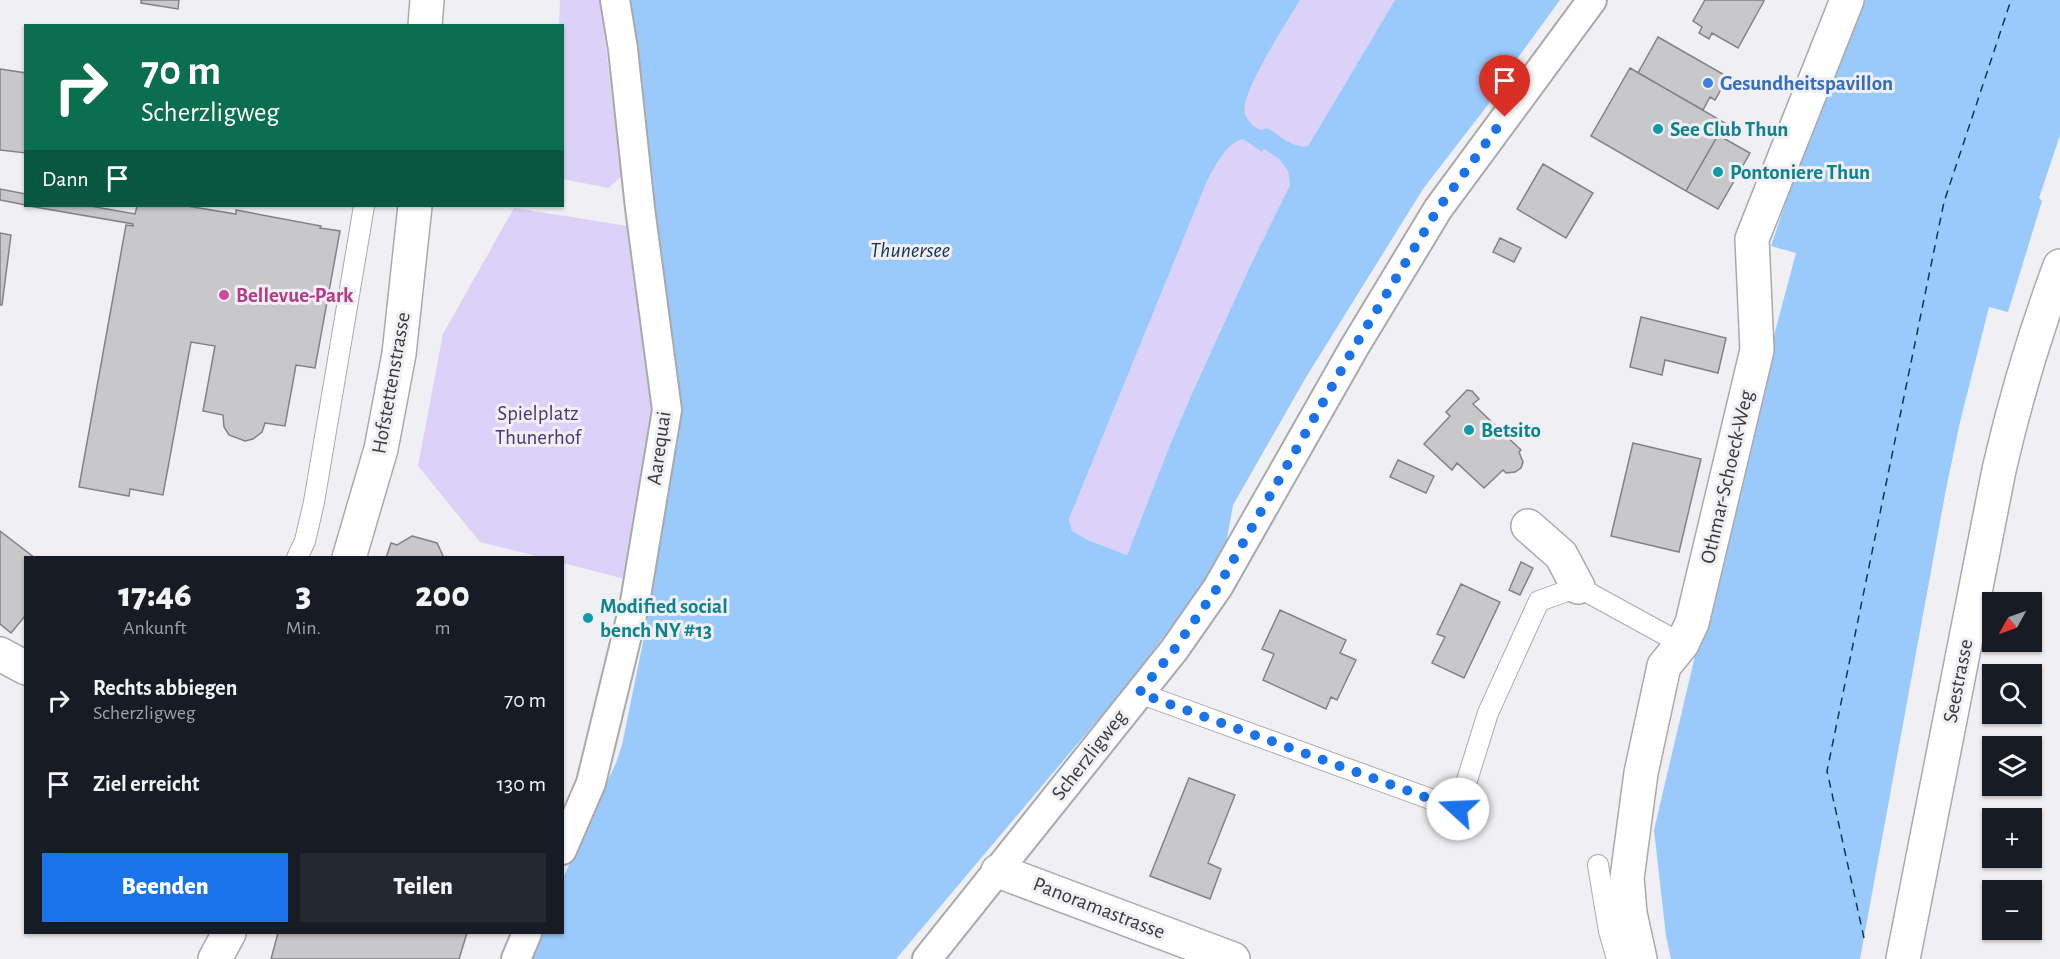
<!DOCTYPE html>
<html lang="de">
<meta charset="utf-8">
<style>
body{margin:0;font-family:"Alegreya Sans",sans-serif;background:#242831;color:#f1f3f6;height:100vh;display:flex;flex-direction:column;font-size:22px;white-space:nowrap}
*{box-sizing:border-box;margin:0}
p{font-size:20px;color:#9ea1a6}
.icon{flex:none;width:33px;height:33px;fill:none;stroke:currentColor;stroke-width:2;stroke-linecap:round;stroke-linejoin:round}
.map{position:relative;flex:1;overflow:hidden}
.side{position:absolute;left:24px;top:556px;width:540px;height:378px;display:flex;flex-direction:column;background:#171b24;border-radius:0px;box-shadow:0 2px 4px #0004}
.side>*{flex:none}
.hud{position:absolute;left:24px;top:24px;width:540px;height:183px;border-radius:0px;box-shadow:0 2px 4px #0004;background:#0b6e4f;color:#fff;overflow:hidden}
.needle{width:39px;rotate:230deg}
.fabs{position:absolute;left:1982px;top:592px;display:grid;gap:12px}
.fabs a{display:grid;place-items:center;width:60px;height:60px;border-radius:0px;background:#171b24;box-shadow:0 2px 4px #0004;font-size:30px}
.pin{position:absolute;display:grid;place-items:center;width:51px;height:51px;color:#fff;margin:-62px -26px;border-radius:50% 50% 50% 0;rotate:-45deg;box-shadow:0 0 6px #0007}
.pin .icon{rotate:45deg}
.me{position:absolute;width:66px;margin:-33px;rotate:290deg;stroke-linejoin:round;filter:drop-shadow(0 0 4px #0008)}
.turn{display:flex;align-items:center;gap:21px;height:126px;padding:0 18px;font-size:27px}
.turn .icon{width:78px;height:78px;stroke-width:2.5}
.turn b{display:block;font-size:42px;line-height:51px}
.then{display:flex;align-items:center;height:57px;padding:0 18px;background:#0003;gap:12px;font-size:22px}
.eta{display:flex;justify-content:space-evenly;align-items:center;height:102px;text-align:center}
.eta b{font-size:36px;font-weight:800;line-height:42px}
.primary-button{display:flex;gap:12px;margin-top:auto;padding:12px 18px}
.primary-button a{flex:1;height:69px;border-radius:0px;background:#1a73e8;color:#fff;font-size:24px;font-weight:800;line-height:69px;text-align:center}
.primary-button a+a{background:#242831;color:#f1f3f6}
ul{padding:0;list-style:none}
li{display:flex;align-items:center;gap:18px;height:84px;padding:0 18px}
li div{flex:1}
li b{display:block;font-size:22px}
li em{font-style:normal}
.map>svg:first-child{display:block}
</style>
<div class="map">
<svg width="2060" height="959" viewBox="0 0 2060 959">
<rect width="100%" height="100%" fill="#f0eff3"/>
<!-- green -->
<path fill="#dcd1f8" d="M560,0h40l22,176 -14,12 -45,-9 -1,-153 -3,-1z
M1300,0h95l-87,146c-15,3 -29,-10 -41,-18l-6,2c-7,-3 -14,-9 -16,-17 -5,-20 43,-92 55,-113z
M1243,139l19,12 2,-2 15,10 9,12 2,14 -37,75 -59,129 -24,56 -43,110 -37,-14 -18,-10 -3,-12 138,-338c9,-16 18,-37 36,-42z
M514,208l114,18 24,184 -27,169 -62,-16 -1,-5h-18l-64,-16 -62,-76 25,-132z"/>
<!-- water -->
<path fill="#99cafb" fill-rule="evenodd" d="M626,0h674c-12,21 -60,93 -55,113 2,8 9,14 16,17l6,-2c12,7 26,21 41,18l87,-146h165l-49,67 -11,22 -77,100 -118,190 -72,126 -9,50 -91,123 -237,281h-371l12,-26h25l1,-55 53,-115 6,-18 22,-108 17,-108zM1243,139l19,13 2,-3 15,10 9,12 2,14 -37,75 -59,129 -24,56 -43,110 -37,-14 -18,-10 -3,-12 138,-338c9,-16 18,-37 36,-42z
M1861,0h199v135l-21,63 3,3 -34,111 -19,-5 -29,115 -14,67 -86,470h-189l-5,-23 -12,-106 89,-378 53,-199 -25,-7 29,-87z"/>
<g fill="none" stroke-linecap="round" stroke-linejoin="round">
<!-- ferry -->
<path stroke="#123555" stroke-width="1.5" stroke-dasharray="8 6" stroke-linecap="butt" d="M1864,938l-37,-167 117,-569 67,-202"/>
</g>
<!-- building -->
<path fill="#c8c7ca" stroke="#838286" stroke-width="1.5" d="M141,0h38l-1,9 -37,-6z
M1705,0h58l1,1 -26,47 -26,-15 -3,6 -10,-6 3,-6 -9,-6z
M1658,37l70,40 -13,23 -5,-3 -7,13 -65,-37z
M1630,68l95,55 -39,68 -95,-55z
M0,69l26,4v80l-26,-3z
M1718,135l32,18 -32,56 -32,-18z
M1543,164l50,29 -27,45 -49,-29z
M0,189l26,5v11l-26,-5z
M29,206h61l45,8 2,-8h50l49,8v-4l85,16 -1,2 20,3 -25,137 -19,-3 -11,61 -20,-3 -3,9 -9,7 -8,2 -16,-6 -5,-8 -1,-12 -20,-4 12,-65 -24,-4 -28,153 -33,-6 -1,7 -50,-9 47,-262 7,1v-2z
M0,233l11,2 -9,70h-2z
M1500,238l21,10 -7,14 -21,-10z
M1641,317l85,21 -8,35 -53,-13 -3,15 -32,-8z
M1467,390l5,1 7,8 -6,5 48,46 -2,2 4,10 -2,6 -6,4 -9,1 -3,-3 -19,18 -27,-25 -5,7 -28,-26 26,-28 -4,-4z
M1633,443l68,16 -22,93 -68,-16z
M1398,460l36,16 -8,17 -36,-16z
M0,531l35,27h-9v57l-15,18 -11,-9z
M412,536l25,7 7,15h-58l5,-15 6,2z
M1521,562l12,6 -13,27 -11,-5z
M1461,584l39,18 -36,76 -32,-15 13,-26 -8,-3z
M1280,610l66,30 -6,13 16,7 -19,40 -6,-3 -5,12 -63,-29 11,-26 -12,-5z
M1189,778l46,17 -27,68 13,6 -11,30 -60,-23z
M278,933h189l-8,26h-188z"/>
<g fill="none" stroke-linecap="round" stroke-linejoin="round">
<!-- service casing -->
<g stroke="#aaa9ac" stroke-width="22">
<path id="service" d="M297,558l8,-17 9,-39 50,-296
M1139,693l319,116 30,-96 51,-112 39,-14 104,57
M1598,865l11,66 8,28"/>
</g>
<!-- pedestrian casing -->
<g stroke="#aaa9ac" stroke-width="32">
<path id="pedestrian" d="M562,850l29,-67 44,-181 32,-192 -27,-202 -17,-159 -8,-49
M516,959l11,-26
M927,959l247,-309 44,-63 137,-241 83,-137 154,-209"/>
</g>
<!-- minor casing -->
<g stroke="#aaa9ac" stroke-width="36">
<path id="minor" d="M1528,526l33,29 17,32
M0,654l26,14
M998,871l235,88
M1640,959l-10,-46 -3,-35 14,-105 23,-107 18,-22 10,-21 65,-273 -5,-111 95,-239"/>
</g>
<!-- tertiary casing -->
<g stroke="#aaa9ac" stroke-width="36">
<path id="tertiary" d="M1903,959l96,-489c16,-70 36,-137 61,-204"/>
</g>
<!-- secondary casing -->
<g stroke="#aaa9ac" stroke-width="36">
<path id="secondary" d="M425,26l2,-26
M349,558l32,-109 18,-95 16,-148
M215,959l14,-26"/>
</g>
<!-- service -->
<use href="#service" stroke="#fff" stroke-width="20"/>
<!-- pedestrian -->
<use href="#pedestrian" stroke="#fff" stroke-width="28"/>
<!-- minor -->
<use href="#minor" stroke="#fff" stroke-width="33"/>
<!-- tertiary -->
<use href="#tertiary" stroke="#fff" stroke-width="33"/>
<!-- secondary -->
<use href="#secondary" stroke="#fff" stroke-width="33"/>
</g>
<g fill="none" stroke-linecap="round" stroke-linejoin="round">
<!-- route -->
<path stroke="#1a73e8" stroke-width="10" stroke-dasharray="0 18" d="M1458,809l-319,-116 35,-43 44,-63 137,-241 83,-137 67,-92"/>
</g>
<!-- markers -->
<circle fill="#3f7fe0" stroke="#f0eff3" stroke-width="2" cx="1708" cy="83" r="6"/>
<g fill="#0f9aa8" stroke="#f0eff3" stroke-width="2">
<circle cx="1658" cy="129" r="6"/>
<circle cx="1718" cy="172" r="6"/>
<circle cx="1469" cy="430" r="6"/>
<circle cx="588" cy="618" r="6"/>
</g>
<circle fill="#d1479c" stroke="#f0eff3" stroke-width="2" cx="224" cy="295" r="6"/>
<g text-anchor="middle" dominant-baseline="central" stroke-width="6" stroke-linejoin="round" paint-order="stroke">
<!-- shop labels -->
<g font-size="21" font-weight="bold" fill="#366cbe" stroke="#f0eff3" text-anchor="start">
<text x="1720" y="83">Gesundheitspavillon</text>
</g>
<!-- culture labels -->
<g font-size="21" font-weight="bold" fill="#0d838f" stroke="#f0eff3" text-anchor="start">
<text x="1670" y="129">See Club Thun</text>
<text x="1730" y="172">Pontoniere Thun</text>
<text x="1481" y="430">Betsito</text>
<text x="600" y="606">Modified social<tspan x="600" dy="24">bench NY #13</tspan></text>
</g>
<!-- hotel labels -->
<g font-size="21" font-weight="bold" fill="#b23c85" stroke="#f0eff3" text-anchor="start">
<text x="236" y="295">Bellevue-Park</text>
</g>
<!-- street labels -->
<g font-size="21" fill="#39383a" stroke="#f0eff3">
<text transform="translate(391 383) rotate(-80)">Hofstettenstrasse</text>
<text transform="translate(659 448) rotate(-82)">Aarequai</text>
<text transform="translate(1727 477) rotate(-77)">Othmar-Schoeck-Weg</text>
<text transform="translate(1958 681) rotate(-79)">Seestrasse</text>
<text transform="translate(1089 755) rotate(-52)">Scherzligweg</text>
<text transform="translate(1099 908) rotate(21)">Panoramastrasse</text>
</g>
<!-- park labels -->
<g font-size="21" fill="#4e347a" stroke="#f0eff3">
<text x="538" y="413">Spielplatz<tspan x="538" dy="24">Thunerhof</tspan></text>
</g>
<!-- water labels -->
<g font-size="22" font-style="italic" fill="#123555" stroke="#f0eff3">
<text x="910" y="250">Thunersee</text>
</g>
</g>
</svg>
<div class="fabs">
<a><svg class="needle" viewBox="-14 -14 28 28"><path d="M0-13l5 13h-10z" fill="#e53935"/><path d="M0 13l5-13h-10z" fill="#9ea1a6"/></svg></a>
<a><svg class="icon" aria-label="search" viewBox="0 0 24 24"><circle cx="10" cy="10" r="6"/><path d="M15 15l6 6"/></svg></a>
<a><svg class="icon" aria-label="layers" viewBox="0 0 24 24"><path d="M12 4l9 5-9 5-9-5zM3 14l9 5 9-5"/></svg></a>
<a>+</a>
<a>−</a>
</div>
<div class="pin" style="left:1505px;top:117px;background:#d93025"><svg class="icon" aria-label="arrive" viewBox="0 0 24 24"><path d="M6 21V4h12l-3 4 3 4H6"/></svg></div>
<svg class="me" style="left:1458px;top:809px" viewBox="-20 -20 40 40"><circle r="19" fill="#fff"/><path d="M0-13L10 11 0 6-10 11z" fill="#1a73e8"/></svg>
<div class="hud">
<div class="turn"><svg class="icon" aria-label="right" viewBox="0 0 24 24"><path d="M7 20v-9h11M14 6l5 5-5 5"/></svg><div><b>70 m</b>Scherzligweg</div></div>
<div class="then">Dann<svg class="icon" aria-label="arrive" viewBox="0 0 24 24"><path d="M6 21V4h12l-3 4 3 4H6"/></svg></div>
</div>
<section class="side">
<div class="eta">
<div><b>17:46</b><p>Ankunft</p></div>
<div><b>3</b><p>Min.</p></div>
<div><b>200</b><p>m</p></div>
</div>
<ul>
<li><svg class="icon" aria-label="right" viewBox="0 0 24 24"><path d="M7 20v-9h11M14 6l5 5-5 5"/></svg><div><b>Rechts abbiegen</b><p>Scherzligweg</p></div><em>70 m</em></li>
<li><svg class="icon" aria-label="arrive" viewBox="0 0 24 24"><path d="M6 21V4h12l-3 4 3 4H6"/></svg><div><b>Ziel erreicht</b></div><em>130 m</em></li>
</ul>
<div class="primary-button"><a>Beenden</a><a>Teilen</a></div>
</section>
</div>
